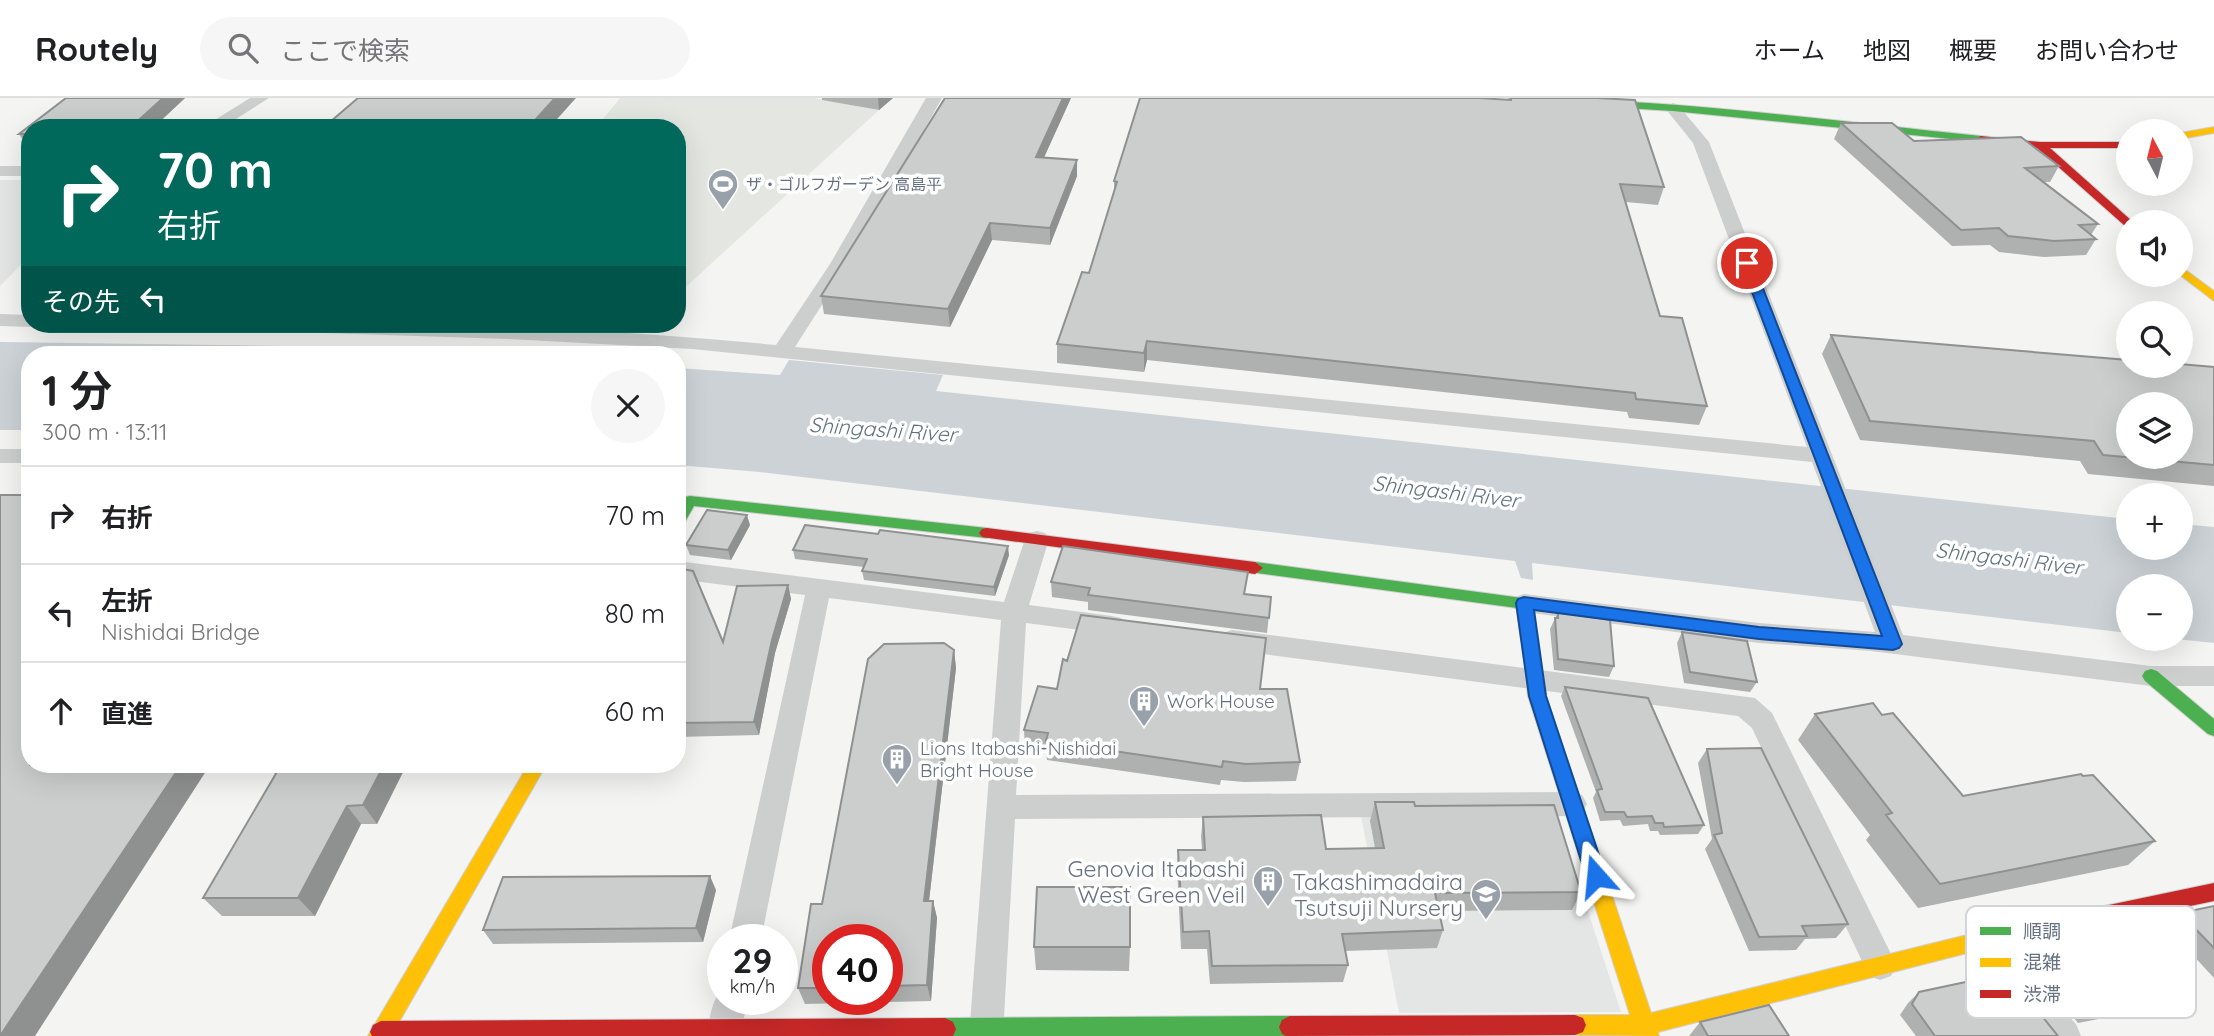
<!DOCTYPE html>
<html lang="ja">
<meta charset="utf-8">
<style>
body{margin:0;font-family:Quicksand,"Noto Sans JP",sans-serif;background:#f6f6f6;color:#202124;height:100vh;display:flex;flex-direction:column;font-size:26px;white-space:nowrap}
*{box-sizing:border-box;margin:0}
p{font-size:23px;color:#757577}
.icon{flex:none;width:38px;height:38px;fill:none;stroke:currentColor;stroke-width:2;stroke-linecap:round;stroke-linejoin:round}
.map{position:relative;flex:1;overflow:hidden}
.details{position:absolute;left:21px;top:248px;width:665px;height:427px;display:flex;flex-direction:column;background:#fff;border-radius:28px;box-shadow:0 7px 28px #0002}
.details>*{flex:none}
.top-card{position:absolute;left:21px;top:21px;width:665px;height:214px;border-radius:28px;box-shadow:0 7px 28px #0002;background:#00695c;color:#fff;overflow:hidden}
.needle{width:46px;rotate:353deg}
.controls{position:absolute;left:2116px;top:21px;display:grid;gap:14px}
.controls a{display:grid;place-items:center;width:77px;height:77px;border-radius:50%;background:#fff;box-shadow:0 7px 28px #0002;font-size:35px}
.speed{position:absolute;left:707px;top:826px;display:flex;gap:14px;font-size:35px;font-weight:700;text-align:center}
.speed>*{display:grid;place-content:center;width:91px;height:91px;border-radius:50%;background:#fff;box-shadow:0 7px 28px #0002;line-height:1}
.speed small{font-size:18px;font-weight:400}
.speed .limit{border:10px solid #d22;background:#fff;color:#111}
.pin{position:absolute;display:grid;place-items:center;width:60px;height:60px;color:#fff;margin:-30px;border:4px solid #fff;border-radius:50%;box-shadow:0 2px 7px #0007}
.me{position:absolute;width:77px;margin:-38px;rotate:342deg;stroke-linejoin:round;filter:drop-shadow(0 0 5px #0008)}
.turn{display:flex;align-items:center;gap:24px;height:147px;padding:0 21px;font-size:32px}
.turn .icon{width:91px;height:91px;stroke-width:2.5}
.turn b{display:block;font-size:49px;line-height:60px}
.then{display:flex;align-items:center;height:66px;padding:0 21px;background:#0003;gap:14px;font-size:26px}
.round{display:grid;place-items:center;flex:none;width:74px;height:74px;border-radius:37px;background:#f6f6f6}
.overview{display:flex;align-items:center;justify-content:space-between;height:119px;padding:0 21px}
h1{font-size:42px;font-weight:700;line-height:52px}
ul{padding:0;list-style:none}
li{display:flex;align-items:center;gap:21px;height:98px;padding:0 21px;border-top:2px solid #e0e0e0}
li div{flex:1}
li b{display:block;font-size:26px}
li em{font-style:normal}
header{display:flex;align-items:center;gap:42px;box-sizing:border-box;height:98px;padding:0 35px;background:#fff;border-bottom:2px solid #e0e0e0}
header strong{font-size:33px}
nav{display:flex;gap:38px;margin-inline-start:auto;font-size:24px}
.search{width:490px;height:63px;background:#f6f6f6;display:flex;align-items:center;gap:18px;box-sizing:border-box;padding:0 24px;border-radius:38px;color:#757577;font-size:26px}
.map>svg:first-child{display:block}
</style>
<header>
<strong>Routely</strong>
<div class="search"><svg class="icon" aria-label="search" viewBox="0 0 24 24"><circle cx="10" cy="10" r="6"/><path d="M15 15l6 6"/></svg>ここで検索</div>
<nav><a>ホーム</a><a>地図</a><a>概要</a><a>お問い合わせ</a></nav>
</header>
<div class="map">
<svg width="2214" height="938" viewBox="0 0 2214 938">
<rect width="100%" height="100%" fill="#f4f4f3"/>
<!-- built -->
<path fill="#e4e6e5" d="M0,82h30v76l-30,30z
M1361,718l200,13 60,183 -222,1z"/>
<!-- green -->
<path fill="#e4e7e1" d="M620,0h194l65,12 -202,185v-167h-81z"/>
<!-- water -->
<path fill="#ccd2d6" d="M0,244l287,4 198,9h-455v75h-30z
M789,262l154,15 -7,16 1192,128v29h52l1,-24 33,3v116l-38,-4h4v-53h-52v47l-596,-70 1,17 -12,-2 -6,-17 -755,-89 -83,-7v-97l103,7z"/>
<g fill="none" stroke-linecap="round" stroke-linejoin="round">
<!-- fast casing -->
<g stroke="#d0d0d1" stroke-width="2">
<path id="fast" d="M1508,0c158,0 316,22 473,38l5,3 -5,3 -308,-31 -160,-10z
M690,398l297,32 8,5 -8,5 -293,-32 -12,21 -5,1v-18l8,-13z
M1255,464l275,37 10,60 -2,5h-12l-2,-5 -7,-51 -268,-36 -2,-4z
M2151,571l6,2 57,48v17l-6,-2 -63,-53 -3,-5 3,-5z
M1290,918l8,4 3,7 -3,7 -4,2h-357l-3,-7 3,-7 8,-4z"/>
</g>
<!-- slow casing -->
<g stroke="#d0d0d1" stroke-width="2">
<path id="slow" d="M2214,29v6l-34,6v-6z
M2180,168l34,25v10l-34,-26z
M1532,555l6,1 2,5 6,37 105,317 328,-81 106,-22 7,2 3,7 -3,7 -113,24 -321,82 1,4 -84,-1 -8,-3 -3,-7 3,-7 8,-3h55l-102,-319 -4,-37 2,-5z
M528,667h18l-155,271h-23z"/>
</g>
<!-- jam casing -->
<g stroke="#d0d0d1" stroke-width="2">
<path id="jam" d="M1981,38l59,6h88v6h-78l83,74h-5v4l-4,-1 -87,-77 -60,-7 -1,-2z
M987,430l268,34 8,6 -8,6 -273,-37 -3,-4 3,-4z
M2214,785v18l-129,27 -7,-2 -3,-7 3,-7 7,-2z
M1575,917l8,3 3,7 -3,7 -8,3 -289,1 -4,-2 -3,-7 3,-7 8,-4z
M945,920l8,4 3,7 -3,7h-581l-2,-4 3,-7 8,-4z"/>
</g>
<!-- street -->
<path fill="#cdcece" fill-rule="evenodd" d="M250,0h19l-47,30h-20z
M926,0h16l-94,166 -53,83 1012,100 -114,-304 -28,-35 8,-5 5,2 31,37 194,493 248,31h63v20h-63l-280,-35 -112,-8 -235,-31 -9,-3 -4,-6 4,-6 9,-3 235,29 116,9 -63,-170 -1120,-113 -183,-10 -277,-9 -10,-6c41,-2 82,0 123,0 144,0 288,7 431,21l54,-81z
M0,68h30v10h-30z
M0,216l30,1v9h8l-8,3 -30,-1z
M0,351h30v14h-30z
M1037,433l8,2 4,6 -20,66 83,11 9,2 4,7 -4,7 -9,2 -86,-11 -10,172 556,-3 10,3 5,9 -5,9 -10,3 -557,3 -12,217h-34l32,-416 -172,-22 -68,342h-32l76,-345 -128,-16v-18l327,41 21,-63 4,-6z
M1232,532l523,68 17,15 119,241 5,11 -5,11 -11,4 -11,-4 -117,-248 -14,-12 -506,-66 -9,-3 -4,-7 4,-7z
M1979,828l11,5 86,93 5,12h-39l-74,-85 -5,-10 5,-10z
M723,889v12h26l-10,37h-28c-6,-12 3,-40 12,-49z"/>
<!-- fast -->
<use href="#fast" fill="#4caf50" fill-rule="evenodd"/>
<!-- slow -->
<use href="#slow" fill="#ffc107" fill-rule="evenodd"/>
<!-- jam -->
<use href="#jam" fill="#c62828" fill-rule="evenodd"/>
</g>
<!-- wall -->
<path fill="#afb1b1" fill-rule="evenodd" d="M66,0h119l-32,30h-123v20h-2l-9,-14z
M822,0h71l-14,12 -57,-10z
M945,0h126l-27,59 33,3v16l-27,69 -58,-5 -42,87 -126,-13 -3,-18z
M1509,0h88l67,89 -6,18 -32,-3 34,114 47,90 -8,19 -70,-7 -2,-6 -480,-52 -3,12 -87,-9v-19l32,-71 25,-81v-11l395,-81z
M1841,25l73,18 145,25 -9,16h-6l54,42 -7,11 5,4 -10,16 -42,2 -45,-5 -9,-7 -38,1 -118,-107z
M1831,237l383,32v119l-126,-12 -8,-13 -220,-21 -38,-86z
M750,427l-19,35 -41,-5 -4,-10z
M793,452l216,5 -14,41 -131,-16 -2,-9 2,-4 -69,-8z
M677,470l46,74 65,-57 3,14 -16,54 -16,82 -82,2z
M1051,484l194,12 26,3 -4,36 -179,-23v-8l-36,-5z
M1558,514l56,54 -5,11 -55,-7 -4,-41z
M1682,534l75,50 -7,10 -66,-9 -7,-40z
M954,552l2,18 -27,233h4l4,17 -6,83 -126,3 -7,-16 24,-84zM828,842h59v59h-59z
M1067,563l193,28 40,73 -4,19 -52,1 -23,-2 -1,5 -173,-25 -1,-9 -21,-3 -1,-18 33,-41z
M1565,589l139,138 -6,9 -38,1 -2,-4h-8l-2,-7 -25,2 -3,-6 -20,1 -7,-23 3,-6 -35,-96z
M1815,616l67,1 81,81 192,45 -27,24 -210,43 -52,-68 4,-5 -72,-95z
M1707,651l141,175 -12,14 -31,1 -9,11 -47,1 -44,-102 7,-10 -14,-76z
M281,667h124l1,1 -29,58h-16l-46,92h-93l-19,-18z
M1375,704l40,4 166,86 -9,18 -133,1 4,19 -6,18 -92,3 3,14 -5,17 -133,2 -3,-35h-26l-4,-81 1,-18h24l-1,-14 2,-19 123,32 49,-1 -5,-27z
M716,792l-13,52 -210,2 -10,-14z
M2214,808v72l-49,-53 15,-12z
M1034,849h96l-1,24 -93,-1z
M2036,849l121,39 -12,9 -19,4 5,6 -12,10 -41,8 -53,-67z
M1919,894l139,44h-142l-16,-21 8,-12z
M1700,924l89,14h-100z"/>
<!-- shaded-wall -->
<path fill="#8f9090" d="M163,0h22l-32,30h-23z
M555,0h21l-27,30h-21z
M878,0h15l-14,12z
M1063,0h8l-34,75 -1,-16z
M1077,62v16l-27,69v-17z
M990,125l2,17 -42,87 -2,-18z
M1147,243v19l-3,12v-19z
M747,417l3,10 -19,35 -3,-10z
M1008,448l1,9 -14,41 -1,-9z
M788,487l3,14 -16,54 -16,82 -5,-13 18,-82z
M954,552l2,18 -29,250 -3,-17z
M181,667h29l-175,271h-35z
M384,667h21l1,1 -29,58 -14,-19z
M347,708l14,18 -46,92 -17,-18z
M710,778l6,14 -13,52 -7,-14z
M933,803l4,17 -6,83 -4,-16z"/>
<!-- building -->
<path fill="#cccece" stroke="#8f9090" stroke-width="2" fill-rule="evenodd" d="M66,0h97l-33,30h-100v6h-11z
M358,0h197l-27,30h-205z
M945,0h118l-27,59 41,3 -27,68 -60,-5 -42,86 -127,-13z
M1140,0h339l32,2v-2h86l38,2 29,87 -44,-3 40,132 22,2 25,88 -71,-7 -1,-6 -488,-52 -3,12 -87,-9 25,-72 7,1 28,-91 -3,-1z
M1841,25h51l22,18 107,-4 38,29 -34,2 73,56 -19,1 17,14 -42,2 -46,-5 -9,-8 -38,2z
M1831,237l297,25v6h52v-2l34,3v98l-111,-10 -9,-14 -224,-20zM2128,306h52v53h-52z
M30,390v277h151l-181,271v-541h23z
M707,412l40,5 -19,35 -42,-5z
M805,427l73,9 2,-4 128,16 -14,41 -132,-16 5,-12 -74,-9z
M1063,448l185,26 -4,22 27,3 -2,21 -181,-23 2,-7 -39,-6z
M677,470l16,3 30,71 14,-56 51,-1 -16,55 -18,82 -77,1z
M1558,514l52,8 4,46 -56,-7 -3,-41h3z
M1081,517l185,23 -6,51h27l13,73 -54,2 -23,-3 -1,6 -176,-26 2,-8 -24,-3 14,-44 19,3 6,-30 4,2z
M1682,534l65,9 10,41 -67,-10z
M944,545l10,7 -30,251h9l-6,84 -40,1v-46h-59v48h-30l13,-84h11l46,-245 16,-15z
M1565,589l83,11 56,127 -40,2 -1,-4h-8l-3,-7 -25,1 -3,-5h-19l-8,-22 5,-1z
M1873,605l9,12 11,-2 70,83 118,-22 2,2 10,-1 62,66 -215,43 -54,-69 6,-2 -77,-99z
M1761,650l87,176 -46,2 5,10 -48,1 -45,-102 8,-2 -15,-84z
M281,667h103l-21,40 -16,1 -49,92h-95z
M1375,704h39l1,4 139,-1 27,87 -146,1 8,37 -101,4 6,31 -136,1 -3,-35 -26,1 -5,-82h27l-2,-33 118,-2 5,34 58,-1z
M710,778l-14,52 -213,2 20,-53z
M1037,789h93v60h-96z
M2214,808v42l-34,-35z
M1989,879l32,13 37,46h-123l-23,-32 7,-12z
M1769,907l20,31h-81l-8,-14z"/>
<!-- route -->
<path fill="#1a73e8" stroke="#114b97" stroke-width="2" d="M1747,162l6,3 149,381 -3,4 -6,2 -134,-11 -225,-29 12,86 60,180 -3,6 -7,3 -7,-3 -3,-6 -57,-180 -13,-93 2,-4 6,-2 235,30 123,9 -141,-373z"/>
<!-- icons -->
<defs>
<g id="stadium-pin" transform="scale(1.575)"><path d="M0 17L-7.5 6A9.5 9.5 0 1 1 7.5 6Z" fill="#98a0a9" stroke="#fff"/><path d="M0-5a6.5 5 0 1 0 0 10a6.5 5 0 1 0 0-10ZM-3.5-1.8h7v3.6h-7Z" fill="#fff"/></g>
<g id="building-pin" transform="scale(1.575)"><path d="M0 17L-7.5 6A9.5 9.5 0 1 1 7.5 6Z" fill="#98a0a9" stroke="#fff"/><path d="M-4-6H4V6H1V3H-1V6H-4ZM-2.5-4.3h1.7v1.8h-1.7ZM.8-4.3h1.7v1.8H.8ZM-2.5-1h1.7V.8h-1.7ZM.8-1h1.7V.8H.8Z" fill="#fff"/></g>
<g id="school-pin" transform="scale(1.575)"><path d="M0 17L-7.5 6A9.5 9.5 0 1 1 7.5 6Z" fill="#98a0a9" stroke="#fff"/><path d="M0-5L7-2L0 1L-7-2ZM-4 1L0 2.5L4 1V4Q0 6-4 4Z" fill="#fff"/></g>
</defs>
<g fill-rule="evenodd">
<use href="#stadium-pin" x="723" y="86"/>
<use href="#building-pin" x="1144" y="603"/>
<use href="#building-pin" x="897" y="661"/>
<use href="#building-pin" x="1268" y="783"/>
<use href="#school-pin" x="1486" y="796"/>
</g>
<g text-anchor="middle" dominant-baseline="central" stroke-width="7" stroke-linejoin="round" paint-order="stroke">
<!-- far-poi labels -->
<g font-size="16" fill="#667281" stroke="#fff" text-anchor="start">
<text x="746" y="86">ザ・ゴルフガーデン 高島平</text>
</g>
<!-- poi labels -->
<g font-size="19" fill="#667281" stroke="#fff" text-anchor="start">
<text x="1167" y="603">Work House</text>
<text x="920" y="650">Lions Itabashi-Nishidai<tspan x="920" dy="22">Bright House</tspan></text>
</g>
<!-- water labels -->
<g font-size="21" font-style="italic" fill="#62737e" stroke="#fff">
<text transform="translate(883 331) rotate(4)">Shingashi River</text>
<text transform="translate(1446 393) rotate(7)">Shingashi River</text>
<text transform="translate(2009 460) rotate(7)">Shingashi River</text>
</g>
<!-- near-poi labels -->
<g font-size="23" fill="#667281" stroke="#fff" text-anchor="end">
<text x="1245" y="770">Genovia Itabashi<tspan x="1245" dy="26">West Green Veil</tspan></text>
<text x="1463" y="783">Takashimadaira<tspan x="1463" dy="26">Tsutsuji Nursery</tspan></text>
</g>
</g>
<!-- legend -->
<rect x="1966" y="808" width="230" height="112" rx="10" fill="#fff" stroke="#d1d5d9" stroke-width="2"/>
<rect x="1980" y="829" width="31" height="8" fill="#4caf50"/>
<rect x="1980" y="860" width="31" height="9" fill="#ffc107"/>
<rect x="1980" y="892" width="31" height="8" fill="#c62828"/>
<g font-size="19" fill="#667281">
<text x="2023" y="840">順調</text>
<text x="2023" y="871">混雑</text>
<text x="2023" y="903">渋滞</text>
</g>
</svg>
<div class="controls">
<a><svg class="needle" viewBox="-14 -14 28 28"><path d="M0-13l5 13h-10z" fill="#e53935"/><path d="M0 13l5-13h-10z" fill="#757577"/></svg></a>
<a><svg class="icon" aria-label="sound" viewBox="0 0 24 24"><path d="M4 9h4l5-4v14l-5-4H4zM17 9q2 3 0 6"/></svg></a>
<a><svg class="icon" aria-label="search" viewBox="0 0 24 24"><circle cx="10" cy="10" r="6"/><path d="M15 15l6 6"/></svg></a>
<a><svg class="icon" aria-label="layers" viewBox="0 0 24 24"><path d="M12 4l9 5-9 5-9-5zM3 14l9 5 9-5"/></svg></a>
<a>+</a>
<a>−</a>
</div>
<div class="speed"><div>29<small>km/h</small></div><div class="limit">40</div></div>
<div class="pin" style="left:1747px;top:165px;background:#d93025"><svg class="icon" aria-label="arrive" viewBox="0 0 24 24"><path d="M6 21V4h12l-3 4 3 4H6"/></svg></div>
<svg class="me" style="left:1596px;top:778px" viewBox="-20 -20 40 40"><path d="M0-17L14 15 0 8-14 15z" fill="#1a73e8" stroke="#fff" stroke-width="4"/></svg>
<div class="top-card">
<div class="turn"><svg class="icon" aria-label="right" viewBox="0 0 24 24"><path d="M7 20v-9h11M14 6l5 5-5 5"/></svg><div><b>70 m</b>右折</div></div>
<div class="then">その先<svg class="icon" aria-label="left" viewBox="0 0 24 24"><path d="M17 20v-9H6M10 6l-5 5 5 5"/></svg></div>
</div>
<section class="details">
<div class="overview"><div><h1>1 分</h1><p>300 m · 13:11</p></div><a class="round"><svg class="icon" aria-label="close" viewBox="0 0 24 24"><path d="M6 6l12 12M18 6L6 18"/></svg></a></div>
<ul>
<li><svg class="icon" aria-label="right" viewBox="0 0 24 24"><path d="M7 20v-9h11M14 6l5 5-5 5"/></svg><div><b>右折</b></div><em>70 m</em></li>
<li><svg class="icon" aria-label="left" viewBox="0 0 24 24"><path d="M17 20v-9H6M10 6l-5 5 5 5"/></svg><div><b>左折</b><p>Nishidai Bridge</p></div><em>80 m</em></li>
<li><svg class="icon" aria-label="ahead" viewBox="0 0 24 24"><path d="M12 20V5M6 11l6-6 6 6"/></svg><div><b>直進</b></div><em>60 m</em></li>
</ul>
</section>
</div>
